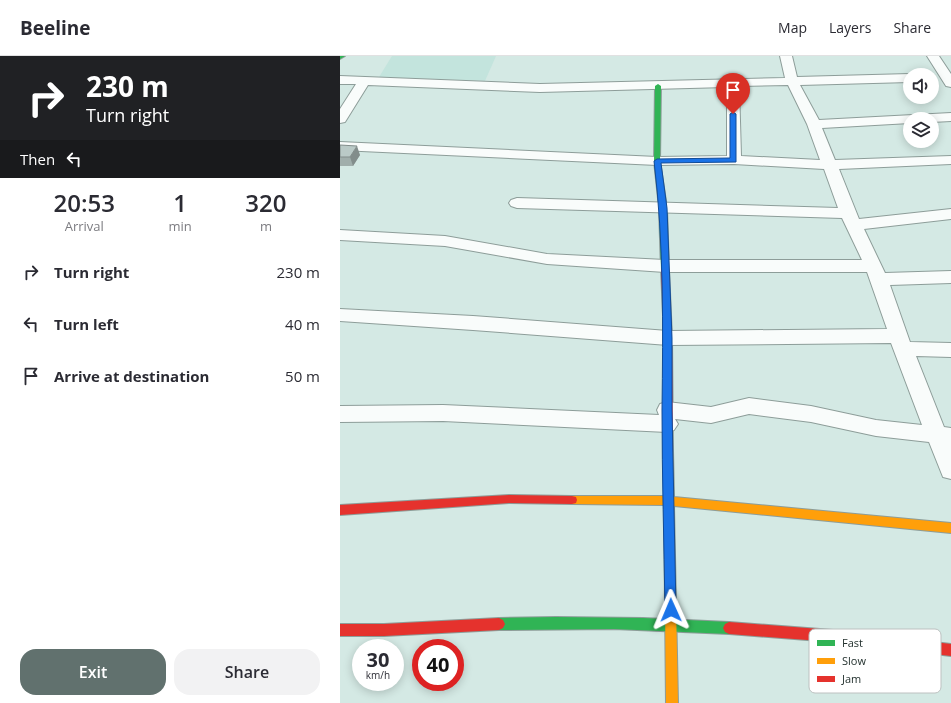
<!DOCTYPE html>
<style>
body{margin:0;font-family:"Open Sans",sans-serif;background:#f2f2f3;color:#2b2b33;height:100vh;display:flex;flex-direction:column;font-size:15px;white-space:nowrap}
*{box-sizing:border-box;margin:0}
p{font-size:13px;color:#7c7c81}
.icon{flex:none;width:22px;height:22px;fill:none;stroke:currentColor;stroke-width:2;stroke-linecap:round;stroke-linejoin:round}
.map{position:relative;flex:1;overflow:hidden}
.sheet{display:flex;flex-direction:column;background:#fff;width:340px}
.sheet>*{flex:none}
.guide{background:#202124;color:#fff;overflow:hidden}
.buttons{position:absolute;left:563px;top:12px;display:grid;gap:8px}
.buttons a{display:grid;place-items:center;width:36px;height:36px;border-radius:50%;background:#fff;box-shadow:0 2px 10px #0003;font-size:20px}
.speed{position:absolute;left:12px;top:583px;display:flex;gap:8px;font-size:20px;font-weight:700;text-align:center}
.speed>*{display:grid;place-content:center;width:52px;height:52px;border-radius:50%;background:#fff;box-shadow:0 2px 10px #0003;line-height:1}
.speed small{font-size:10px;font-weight:400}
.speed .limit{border:6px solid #d22;background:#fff;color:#111}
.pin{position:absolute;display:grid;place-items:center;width:34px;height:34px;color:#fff;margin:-41px -17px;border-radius:50% 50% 50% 0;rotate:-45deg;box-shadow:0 0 4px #0007}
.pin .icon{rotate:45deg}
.me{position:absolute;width:44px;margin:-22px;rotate:359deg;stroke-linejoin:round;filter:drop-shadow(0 0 3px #0008)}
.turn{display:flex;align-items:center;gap:14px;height:84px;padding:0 20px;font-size:18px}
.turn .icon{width:52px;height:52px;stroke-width:2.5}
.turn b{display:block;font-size:28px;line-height:34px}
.then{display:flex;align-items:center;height:38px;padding:0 20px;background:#0003;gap:8px;font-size:15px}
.eta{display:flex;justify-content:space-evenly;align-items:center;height:68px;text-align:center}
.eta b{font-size:24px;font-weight:600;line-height:28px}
.button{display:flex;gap:8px;margin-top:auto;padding:8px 20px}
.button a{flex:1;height:46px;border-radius:16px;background:#61716e;color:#fff;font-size:16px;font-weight:600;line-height:46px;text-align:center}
.button a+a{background:#f2f2f3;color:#2b2b33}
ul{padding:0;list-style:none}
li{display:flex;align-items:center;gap:12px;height:52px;padding:0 20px}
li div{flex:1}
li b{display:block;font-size:15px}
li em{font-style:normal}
header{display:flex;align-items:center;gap:24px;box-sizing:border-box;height:56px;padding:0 20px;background:#fff;border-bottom:1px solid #e1e1e2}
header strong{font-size:19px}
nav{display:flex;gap:22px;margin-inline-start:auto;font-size:14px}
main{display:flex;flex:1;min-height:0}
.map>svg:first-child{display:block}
</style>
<header>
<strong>Beeline</strong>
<nav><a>Map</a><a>Layers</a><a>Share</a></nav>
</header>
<main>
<section class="sheet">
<div class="guide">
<div class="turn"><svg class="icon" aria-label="right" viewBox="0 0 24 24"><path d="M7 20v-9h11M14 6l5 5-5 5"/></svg><div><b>230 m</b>Turn right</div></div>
<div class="then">Then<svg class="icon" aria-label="left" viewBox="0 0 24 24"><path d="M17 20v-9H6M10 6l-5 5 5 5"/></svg></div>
</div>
<div class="eta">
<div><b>20:53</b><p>Arrival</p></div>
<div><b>1</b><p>min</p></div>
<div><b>320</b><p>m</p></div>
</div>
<ul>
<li><svg class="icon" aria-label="right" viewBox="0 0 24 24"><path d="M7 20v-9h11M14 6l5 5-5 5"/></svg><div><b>Turn right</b></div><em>230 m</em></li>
<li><svg class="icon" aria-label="left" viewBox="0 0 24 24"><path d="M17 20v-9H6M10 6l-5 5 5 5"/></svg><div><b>Turn left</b></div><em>40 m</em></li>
<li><svg class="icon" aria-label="arrive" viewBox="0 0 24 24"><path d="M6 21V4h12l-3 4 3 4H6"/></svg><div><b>Arrive at destination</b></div><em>50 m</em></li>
</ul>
<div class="button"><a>Exit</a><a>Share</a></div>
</section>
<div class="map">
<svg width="611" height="647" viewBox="0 0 611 647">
<rect width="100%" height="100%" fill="#d4e9e4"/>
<!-- built -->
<path fill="#c3e4dd" d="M52,0h104l-11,25 -106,-4z"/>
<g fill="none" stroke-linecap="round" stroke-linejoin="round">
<!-- street casing -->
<g stroke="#8d9d99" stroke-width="2">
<path id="street" d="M440,0h12l5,21 113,-3 3,1h-3v7l-110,3 19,35 132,-7v8l-19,1v-3h-22v4l-88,5 13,32 116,-4v8l-112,5 20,50 92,-10v10l-87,10 21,44 66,-2v12l-61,2 20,57 41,1v14l-35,-1 28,71 7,1v51l-8,-2 -14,-35 -53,-6 -65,-14 -62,-8 -38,9 -36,-4 3,5 -4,6 -7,2 -224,-11 -103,1v-16l103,-1 216,10 -2,-5 3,-6 7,-2 44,5 38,-9 62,8 65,14 46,5 -31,-82 -223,2 -195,-15 -133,-9v-12l133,7 195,15 219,-2 -20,-57h-202l-118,-8 -102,-18 -105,-6v-10l105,6 102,18 118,6h197l-20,-42 -325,-10 -6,-2 -2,-3 2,-3 6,-2 321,10 -14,-39 -90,-5 -77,1 -317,-15v-8l317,15 70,-1v-69l-187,5 -172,-7 -23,37 -5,1v-14l16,-25h-16v-8l200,8 245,-6zM448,29l19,39 13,36 -79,-4 -2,-70z
M587,0h12l12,18v13l-5,-1z"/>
</g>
<!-- fast casing -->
<g stroke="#8d9d99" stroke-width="2">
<path id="fast" d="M0,0h5l-5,3z
M318,28l3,2 -1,75 7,47 2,61 -4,3 -4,-3 -2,-61 -5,-47 1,-75z
M216,561l87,1 86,4 4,2 2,4 -2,4 -4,2 -115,-5 -115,1 -4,-2 -2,-4 2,-4 4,-2z"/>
</g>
<!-- slow casing -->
<g stroke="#8d9d99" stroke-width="2">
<path id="slow" d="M328,391l3,1 2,3 1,46 277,26v10l-277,-27 4,197h-12l-2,-198 -92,-1 -4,-1 -1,-3 1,-3 4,-1h92l-1,-45 2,-3z"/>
</g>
<!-- jam casing -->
<g stroke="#8d9d99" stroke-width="2">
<path id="jam" d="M325,210l4,3 3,69 1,113 -2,3 -3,1 -3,-1 -2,-3 1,-113 -3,-69z
M169,439l63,1 4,1 1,3 -1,3 -4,1 -63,-1 -169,12v-10z
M159,562l4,2 2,4 -2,4 -4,2 -115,6h-44v-12h44z
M389,566l104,8 118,14v12l-118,-14 -104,-8 -4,-2 -2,-4 2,-4z"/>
</g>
<!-- street -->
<use href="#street" fill="#f9fcfb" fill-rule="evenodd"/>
<!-- fast -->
<use href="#fast" fill="#30b455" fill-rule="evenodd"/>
<!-- slow -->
<use href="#slow" fill="#ff9f0a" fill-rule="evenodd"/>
<!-- jam -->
<use href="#jam" fill="#e5322d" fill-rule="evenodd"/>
</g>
<!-- wall -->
<path fill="#a0aeab" d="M0,89l20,10 -7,11h-13z"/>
<!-- shaded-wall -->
<path fill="#828d8b" d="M17,90l3,9 -7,11 -3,-9z"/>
<!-- building -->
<path fill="#bacac7" stroke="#828d8b" d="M0,89l17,1 -7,11h-10z"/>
<!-- route -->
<path fill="#1a73e8" stroke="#114b97" d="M393,56l3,2v48l-75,1 6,45 5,130v72l4,200 -1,4 -4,2 -5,-2 -1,-4c-1,-67 -3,-134 -3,-200 1,-84 2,-166 -8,-249l3,-2 73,-1v-44z"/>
<!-- legend -->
<rect x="469" y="573" width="132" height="64" rx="6" fill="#fff" stroke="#bdc1c0" stroke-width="1"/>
<rect x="477" y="584" width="18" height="6" fill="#30b455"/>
<rect x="477" y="602" width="18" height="6" fill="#ff9f0a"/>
<rect x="477" y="620" width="18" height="6" fill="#e5322d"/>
<g font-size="11" fill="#23312e">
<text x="502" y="591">Fast</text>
<text x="502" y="609">Slow</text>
<text x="502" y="627">Jam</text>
</g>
</svg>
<div class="buttons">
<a><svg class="icon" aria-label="sound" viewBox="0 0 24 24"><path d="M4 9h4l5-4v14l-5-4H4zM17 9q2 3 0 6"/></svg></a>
<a><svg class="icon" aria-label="layers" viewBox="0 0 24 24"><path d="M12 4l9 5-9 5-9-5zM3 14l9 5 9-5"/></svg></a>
</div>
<div class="speed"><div>30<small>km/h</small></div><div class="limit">40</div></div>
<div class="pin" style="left:393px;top:58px;background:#d93025"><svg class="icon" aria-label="arrive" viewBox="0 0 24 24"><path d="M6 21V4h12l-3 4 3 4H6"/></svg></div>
<svg class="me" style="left:331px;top:554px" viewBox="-20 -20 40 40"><path d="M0-17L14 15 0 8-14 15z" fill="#1a73e8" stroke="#fff" stroke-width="4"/></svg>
</div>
</main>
